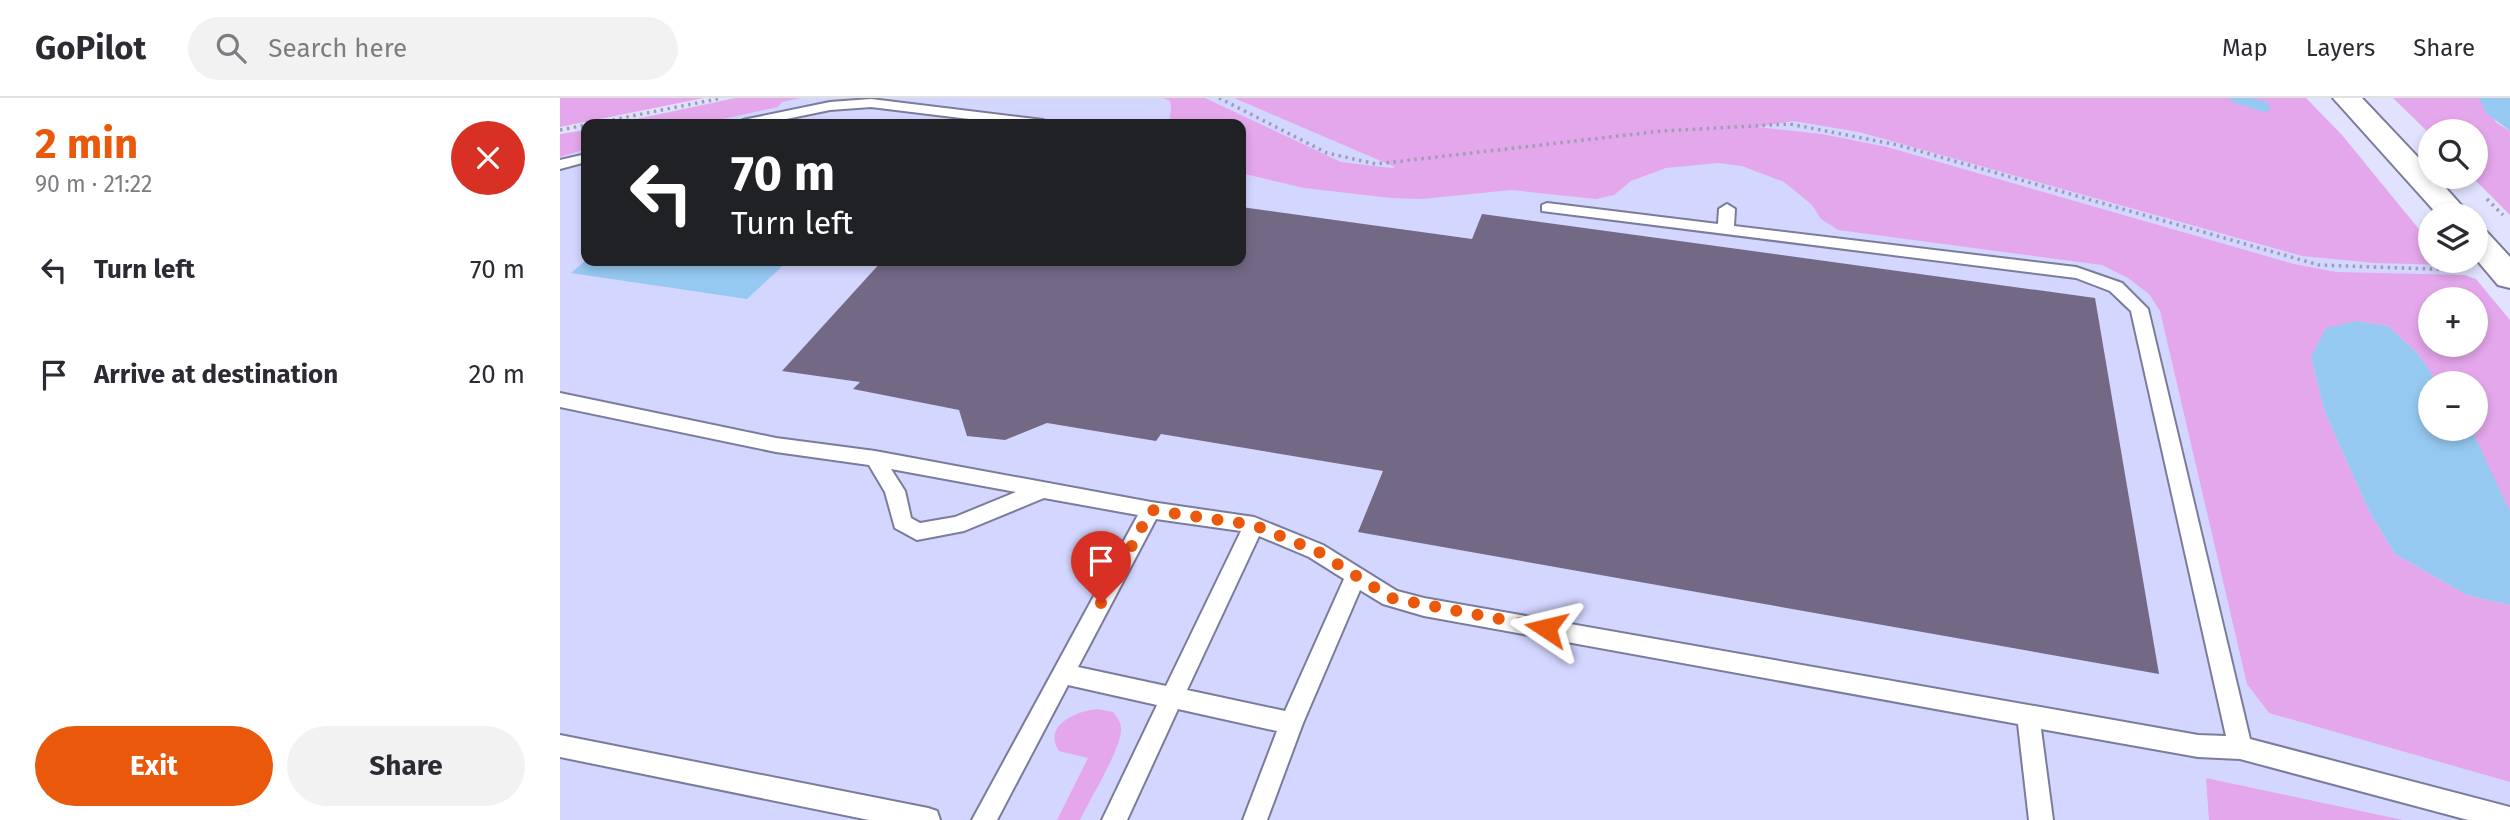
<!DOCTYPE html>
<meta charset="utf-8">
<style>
body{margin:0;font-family:"Fira Sans",sans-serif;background:#f2f2f3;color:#2b2b33;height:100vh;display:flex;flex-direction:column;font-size:26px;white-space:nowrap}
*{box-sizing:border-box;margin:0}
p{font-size:23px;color:#7c7c81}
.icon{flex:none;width:38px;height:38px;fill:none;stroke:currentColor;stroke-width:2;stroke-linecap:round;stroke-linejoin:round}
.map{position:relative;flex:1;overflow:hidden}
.side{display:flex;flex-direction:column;background:#fff;width:560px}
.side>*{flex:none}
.top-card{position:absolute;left:21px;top:21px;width:665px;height:147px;border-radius:14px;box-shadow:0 4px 10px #0003;background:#202124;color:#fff;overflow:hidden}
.controls{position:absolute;left:1858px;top:21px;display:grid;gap:14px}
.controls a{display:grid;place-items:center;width:70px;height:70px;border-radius:50%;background:#fff;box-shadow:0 4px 10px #0003;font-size:35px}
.pin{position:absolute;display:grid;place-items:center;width:60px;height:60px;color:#fff;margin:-72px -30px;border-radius:50% 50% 50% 0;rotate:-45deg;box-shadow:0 0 7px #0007}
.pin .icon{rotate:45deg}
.me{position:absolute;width:77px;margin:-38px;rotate:280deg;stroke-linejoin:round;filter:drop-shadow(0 0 5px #0008)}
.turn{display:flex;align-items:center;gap:24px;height:147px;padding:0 35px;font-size:32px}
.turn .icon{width:91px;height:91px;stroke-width:2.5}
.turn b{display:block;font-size:49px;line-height:60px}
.round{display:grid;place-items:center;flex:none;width:74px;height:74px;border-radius:37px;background:#f2f2f3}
.head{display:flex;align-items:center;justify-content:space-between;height:119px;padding:0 35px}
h1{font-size:42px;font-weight:700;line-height:52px;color:#ea580c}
.button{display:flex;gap:14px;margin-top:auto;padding:14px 35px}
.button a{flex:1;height:80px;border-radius:42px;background:#ea580c;color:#fff;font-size:28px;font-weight:700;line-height:80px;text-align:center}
.button a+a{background:#f2f2f3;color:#2b2b33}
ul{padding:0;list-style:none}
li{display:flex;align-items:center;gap:21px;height:105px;padding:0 35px}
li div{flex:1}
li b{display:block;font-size:26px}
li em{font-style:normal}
header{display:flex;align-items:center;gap:42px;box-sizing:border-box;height:98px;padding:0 35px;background:#fff;border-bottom:2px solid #e1e1e2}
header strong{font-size:33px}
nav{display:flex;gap:38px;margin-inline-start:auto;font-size:24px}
.search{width:490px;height:63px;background:#f2f2f3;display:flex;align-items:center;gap:18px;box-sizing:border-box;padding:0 24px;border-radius:38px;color:#7c7c81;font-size:26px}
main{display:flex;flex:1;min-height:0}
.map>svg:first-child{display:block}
</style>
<header>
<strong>GoPilot</strong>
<div class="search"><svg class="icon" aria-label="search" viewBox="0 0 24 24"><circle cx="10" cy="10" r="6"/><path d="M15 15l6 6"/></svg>Search here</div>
<nav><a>Map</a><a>Layers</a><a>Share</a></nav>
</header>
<main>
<section class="side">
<div class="head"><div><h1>2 min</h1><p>90 m · 21:22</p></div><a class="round" style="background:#d93025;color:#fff"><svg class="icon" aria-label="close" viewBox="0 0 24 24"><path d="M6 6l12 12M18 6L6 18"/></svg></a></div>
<ul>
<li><svg class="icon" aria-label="left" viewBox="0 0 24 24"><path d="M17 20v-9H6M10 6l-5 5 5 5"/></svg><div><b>Turn left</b></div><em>70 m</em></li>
<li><svg class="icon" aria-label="arrive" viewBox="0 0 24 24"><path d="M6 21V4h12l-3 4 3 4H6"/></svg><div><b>Arrive at destination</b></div><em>20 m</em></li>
</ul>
<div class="button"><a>Exit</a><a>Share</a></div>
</section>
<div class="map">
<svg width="1950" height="722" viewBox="0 0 1950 722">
<rect width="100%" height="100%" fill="#e1e2fd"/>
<!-- built -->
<path fill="#d3d6fe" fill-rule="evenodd" d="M173,0h501l665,9 482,76 50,61v17h14l65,77v482h-1950v-685l26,-6v132h655v-137h-632zM1871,201h45v46h-45zM1871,285h45v46h-45z"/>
<!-- green -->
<path fill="#e5a7ec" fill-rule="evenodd" d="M0,0h144l-144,29z
M176,0h65l-19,4 -4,5 -78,17h-86z
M603,0h42l136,64 50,6 4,-1 -161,-69h1072l36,37 89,109v17h14l3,4 -73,-2 -73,-7 -443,-124 -66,-11 -36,6 65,7 65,13 407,117 42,8 128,3 12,4 34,41v192l-41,-83h7v-46h-38l-19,-28 -31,-29 -32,-5 -45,35 13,54 44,99 27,45 72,41 43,10v177l-241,-69 -22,-29 -87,-373 -11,-17 -21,-16 -26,-13 -264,-35 -17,-11 -9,-14 -28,-23 -42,-16 -24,-3 -52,5 -35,13 -17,14 -18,4 -85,-9 -89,9 -31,-1 -87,-10 -63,-15v-49h-70c-3,-8 2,-14 -1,-23zM1871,201h45v46h-45z
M1833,0h86l18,25 13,8v84l-38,-38h4v-46h-45v4z
M26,32v19l-26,8v-23z
M537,611l16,3c5,6 9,12 8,20 -3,22 -31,67 -41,88h-23l31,-62 -29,-7c-17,-26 18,-40 38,-42z
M1646,680l197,42h-194z"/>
<!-- water -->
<path fill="#96c9f1" d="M1919,0h31v33l-24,-18z
M26,162v1h202l-41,38 -176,-26z
M1796,223l32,5 31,29 19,28h-7v46h38l5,6 36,77v93l-43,-10 -72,-41 -27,-45 -44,-99 -13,-54 15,-28z"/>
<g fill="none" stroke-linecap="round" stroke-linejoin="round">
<!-- stream -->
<path stroke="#96c9f1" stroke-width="10" d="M1675,0l30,9"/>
</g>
<!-- building -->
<path fill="#746985" d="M681,109l231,32 10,-25 613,84 64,376 -801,-142 25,-61 -222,-37 -5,7 -109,-18 -42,17 -38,-4 -8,-26 -106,-21 7,-7 -78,-11 100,-110h359z"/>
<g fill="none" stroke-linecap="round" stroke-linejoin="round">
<!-- service casing -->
<g stroke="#7a7c9a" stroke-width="4">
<path id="service" d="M311,1l172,21 7,4h-40l-139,-17 -41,3 -68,14h-26l7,-4 87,-18z
M26,56v8l-26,7v-9z
M987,105l171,21 1,-15 8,-5 8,5 -1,17 342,41 46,16 26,26 102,430 260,68v13h-42l-228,-61 -42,-2 -157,-28 12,91h-24l-11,-96 -594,-108 -41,-12 -23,-14 -57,133 -36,97h-24l34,-89 -99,-22 -51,111h-25l55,-115 -89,-20 -71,135h-25l166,-305 -94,-17 -80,33 -47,9 -22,-12 -10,-36 -16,-27 -93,-13 -216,-45v-14l216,45 99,13 276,51 103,15 69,28 74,46 27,7 774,137 28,1 -95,-425 -21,-20 -34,-13 -534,-67v-6zM331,371l125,23 -61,25 -35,6 -9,-5 -6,-27zM596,421l85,12 -75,155 -88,-19zM699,438l50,21 35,22 -59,132 -98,-21z
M0,637l368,73 9,3 3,9h-71l-309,-63z"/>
</g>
<!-- tertiary casing -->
<g stroke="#7a7c9a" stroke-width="4">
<path id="tertiary" d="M1773,0h29l69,73v6h5l34,38h-32z
M1916,131l11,3 23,25v31l-12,-3 -22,-26z"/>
</g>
<!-- path -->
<path stroke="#9d9db3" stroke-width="3.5" stroke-dasharray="2.5 4.5" stroke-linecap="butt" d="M659,0l108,55 49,11 286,-33 128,-7 108,21 421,120 141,5
M32,26l130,-26
M0,32l26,-5
M1927,101l16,16"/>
<!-- service -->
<use href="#service" fill="#fff" fill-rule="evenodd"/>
<!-- tertiary -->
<use href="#tertiary" fill="#fff" fill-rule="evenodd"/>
</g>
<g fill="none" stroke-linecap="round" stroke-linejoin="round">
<!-- route -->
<path stroke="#ea580c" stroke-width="12" stroke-dasharray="0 21.6" d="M541,505l50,-93 103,15 63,26 74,47 155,30"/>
</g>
</svg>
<div class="controls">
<a><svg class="icon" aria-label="search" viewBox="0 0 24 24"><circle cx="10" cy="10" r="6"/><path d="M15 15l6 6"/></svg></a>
<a><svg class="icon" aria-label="layers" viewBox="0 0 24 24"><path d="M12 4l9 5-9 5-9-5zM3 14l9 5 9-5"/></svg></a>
<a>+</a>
<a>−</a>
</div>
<div class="pin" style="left:541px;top:505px;background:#d93025"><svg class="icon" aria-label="arrive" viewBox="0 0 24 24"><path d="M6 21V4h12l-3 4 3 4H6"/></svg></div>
<svg class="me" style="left:986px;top:530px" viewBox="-20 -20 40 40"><path d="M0-17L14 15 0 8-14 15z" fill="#ea580c" stroke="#fff" stroke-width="4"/></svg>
<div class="top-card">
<div class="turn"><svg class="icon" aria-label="left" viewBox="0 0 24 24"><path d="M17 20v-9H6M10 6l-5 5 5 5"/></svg><div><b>70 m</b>Turn left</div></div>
</div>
</div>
</main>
